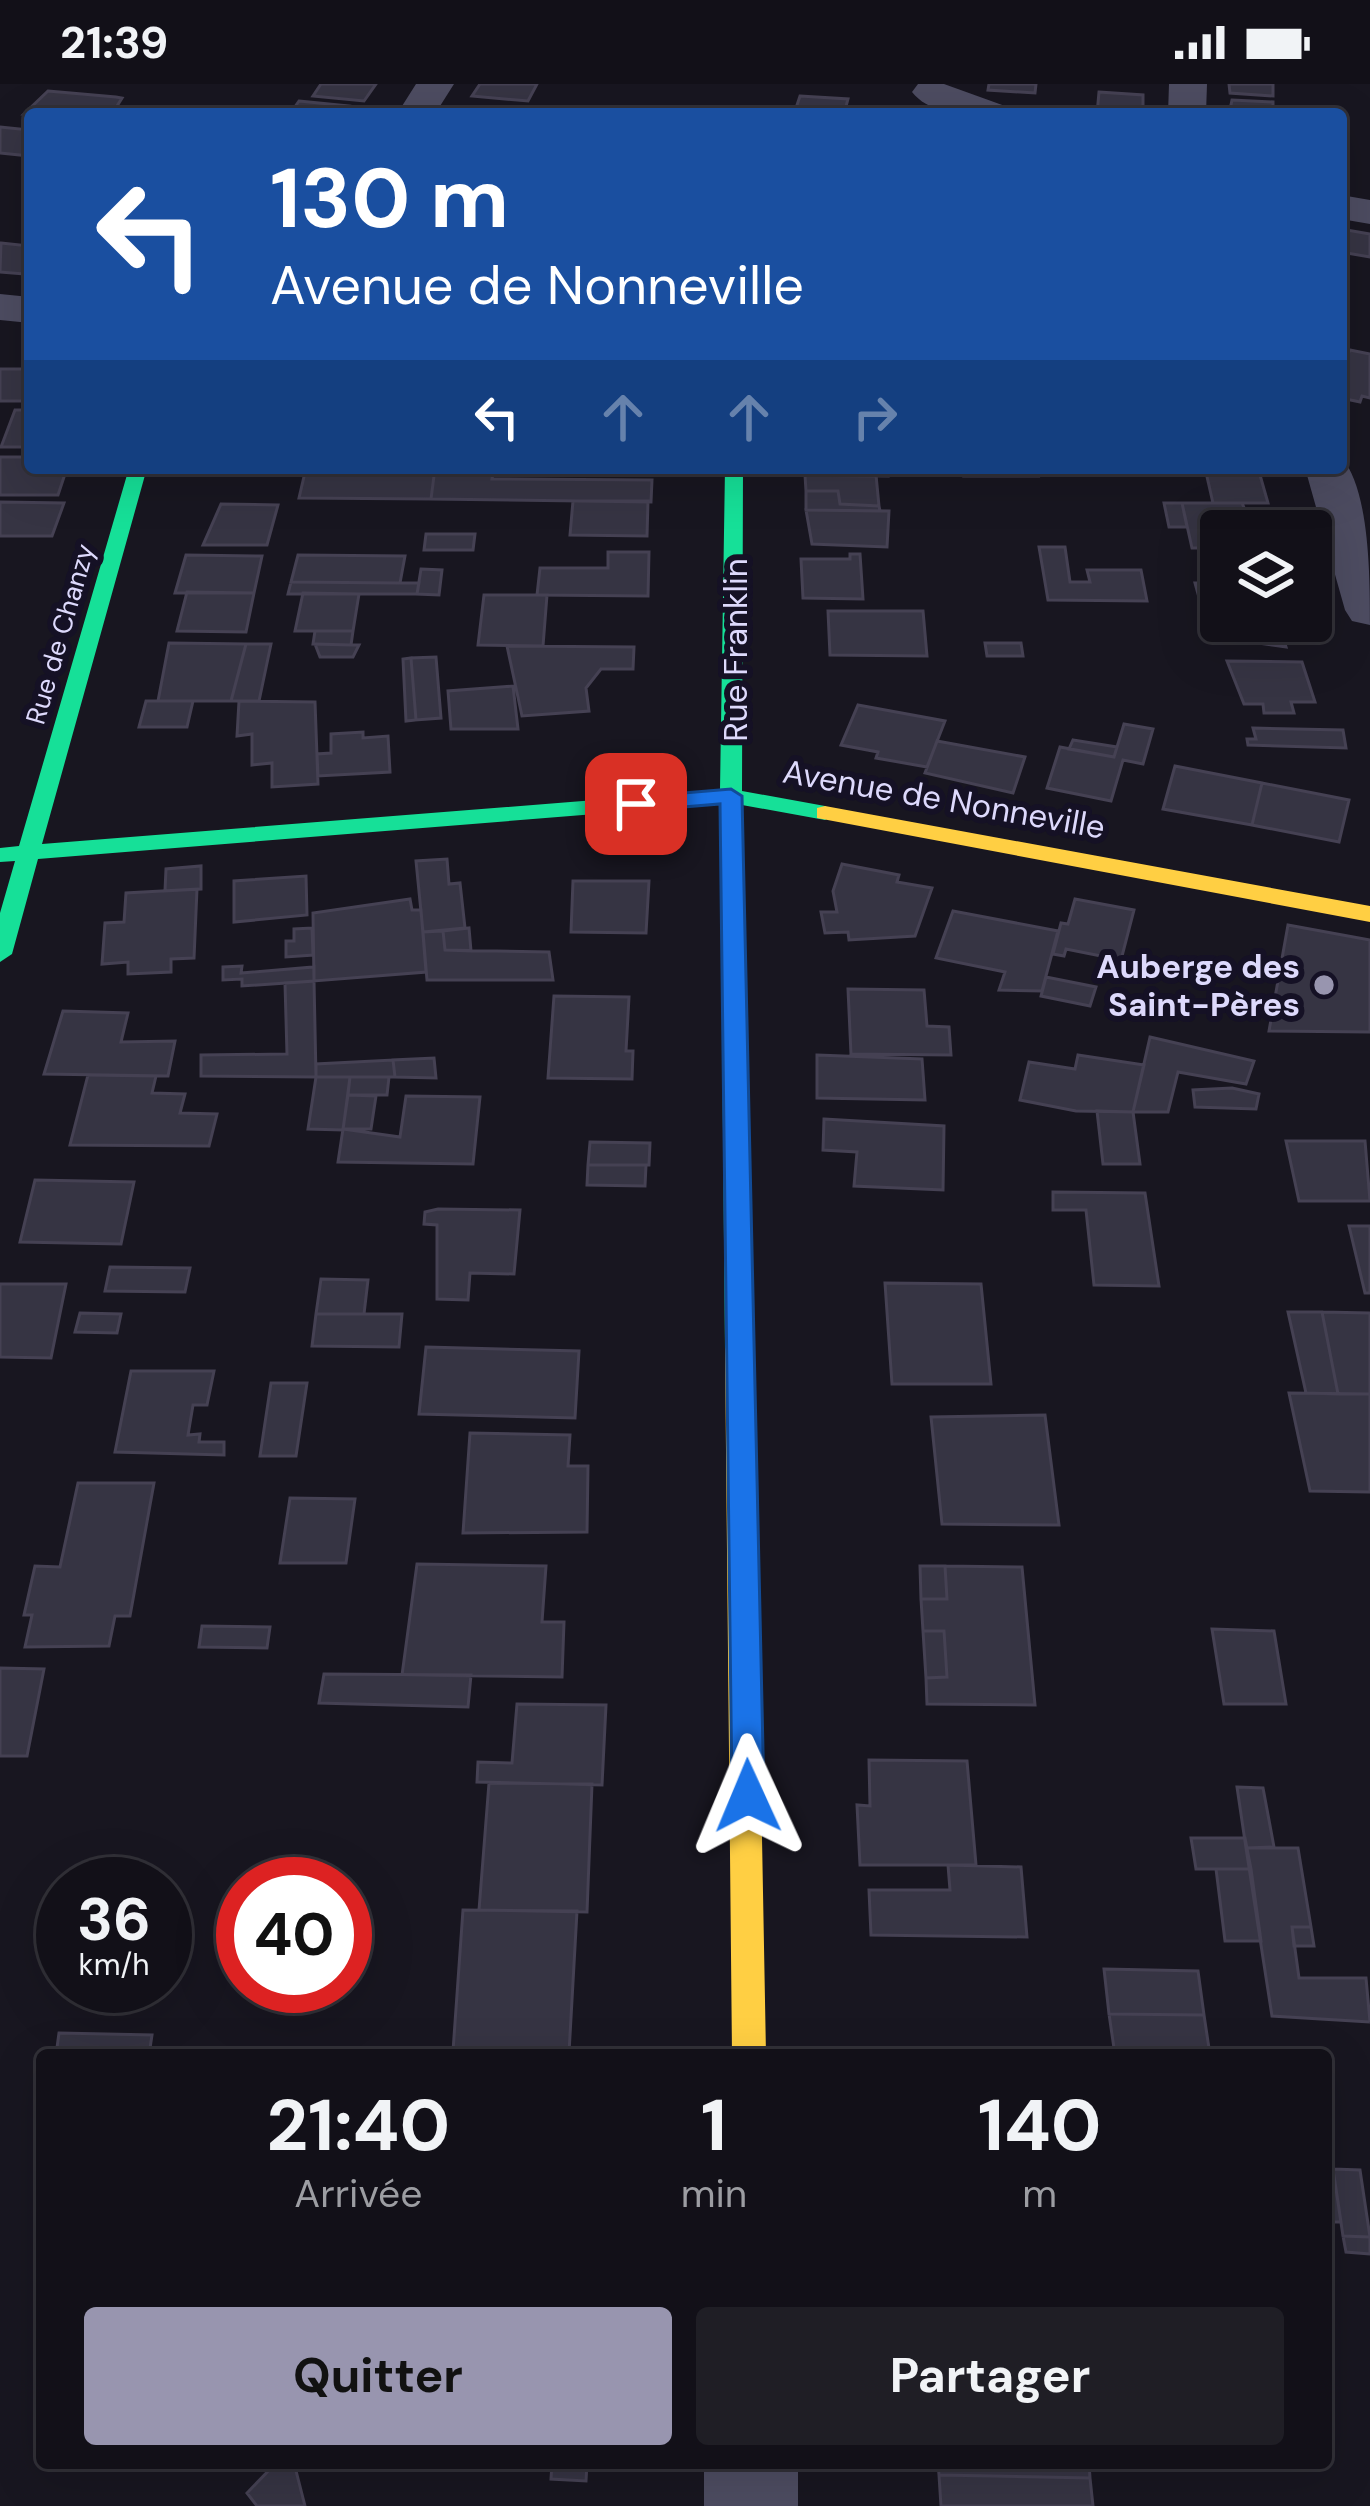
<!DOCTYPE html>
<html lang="fr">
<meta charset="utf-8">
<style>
body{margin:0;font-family:"DM Sans",sans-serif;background:#1f1e25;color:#f1f3f6;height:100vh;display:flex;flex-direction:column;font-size:45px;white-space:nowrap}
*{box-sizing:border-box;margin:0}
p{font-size:39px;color:#9c9da2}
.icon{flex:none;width:66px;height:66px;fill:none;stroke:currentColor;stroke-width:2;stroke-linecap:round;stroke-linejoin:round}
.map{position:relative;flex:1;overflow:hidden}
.drawer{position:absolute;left:36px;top:1965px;width:1296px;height:420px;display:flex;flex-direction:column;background:#121018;border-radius:12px;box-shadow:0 12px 48px #0002,0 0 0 3px #313037}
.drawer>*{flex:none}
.guide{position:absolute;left:24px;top:24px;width:1323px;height:366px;border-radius:12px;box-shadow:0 12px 48px #0002,0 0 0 3px #313037;background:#1a4fa0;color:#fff;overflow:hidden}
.buttons{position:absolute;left:1200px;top:426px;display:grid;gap:24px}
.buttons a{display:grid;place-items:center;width:132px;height:132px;border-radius:12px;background:#121018;box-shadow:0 12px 48px #0002,0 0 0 3px #313037;font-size:60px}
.speed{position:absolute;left:36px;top:1773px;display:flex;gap:24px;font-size:60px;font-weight:700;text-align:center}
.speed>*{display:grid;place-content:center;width:156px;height:156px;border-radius:50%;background:#121018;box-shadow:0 12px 48px #0002,0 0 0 3px #313037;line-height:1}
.speed small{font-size:30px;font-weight:400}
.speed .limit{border:18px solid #d22;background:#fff;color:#111}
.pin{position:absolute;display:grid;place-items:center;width:102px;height:102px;color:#fff;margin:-51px;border-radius:24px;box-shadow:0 6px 18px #0006}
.me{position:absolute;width:132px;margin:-66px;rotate:359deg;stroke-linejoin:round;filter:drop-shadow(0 0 9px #0008)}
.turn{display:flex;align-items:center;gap:42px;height:252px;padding:0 48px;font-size:54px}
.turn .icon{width:156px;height:156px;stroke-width:2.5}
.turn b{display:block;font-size:84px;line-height:102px}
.lanes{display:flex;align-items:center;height:114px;padding:0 48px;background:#0003;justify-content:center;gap:60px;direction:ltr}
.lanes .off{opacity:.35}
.eta{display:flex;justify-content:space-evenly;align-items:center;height:204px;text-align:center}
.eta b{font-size:72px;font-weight:700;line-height:84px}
.action{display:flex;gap:24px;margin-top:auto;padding:24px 48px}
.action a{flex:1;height:138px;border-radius:12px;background:#9895af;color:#111;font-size:48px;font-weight:700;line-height:138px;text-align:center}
.action a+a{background:#1f1e25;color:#f1f3f6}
.status{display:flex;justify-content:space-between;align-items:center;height:84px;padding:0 60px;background:#121018;direction:ltr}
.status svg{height:33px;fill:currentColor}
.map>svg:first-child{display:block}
</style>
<div class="status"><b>21:39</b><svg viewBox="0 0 49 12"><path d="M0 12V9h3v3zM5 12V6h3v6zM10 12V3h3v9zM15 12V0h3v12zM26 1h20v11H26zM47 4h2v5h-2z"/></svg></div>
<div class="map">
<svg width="1370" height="2422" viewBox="0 0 1370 2422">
<rect width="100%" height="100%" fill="#181620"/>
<!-- building -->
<path fill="#363443" stroke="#454153" stroke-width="3" d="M321,0h55l-12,17 -51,-5z
M480,0h57l-9,17 -56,-5z
M989,0h47l-1,9 -47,-3z
M1229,0h44v12l-43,-3z
M48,7l68,6 6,1 -10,16h-88z
M1099,8l44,3v19h-46z
M800,12l48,3 -4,15h-50z
M1232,16l41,2v12h-44z
M299,17l50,5 -5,8h-54z
M0,43l30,3v26l-30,-3z
M1341,145l29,5v23l-29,-5z
M1,159l29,3v21l-6,7 -24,-2z
M1350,266l20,4v44l-8,-2 -2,6 -19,-4v-31z
M0,285h30v32h-30z
M15,326h15v37h-29z
M0,373h30v11h37l-9,27h-58z
M306,384h129l-4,31 -132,-1z
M435,384h59l-2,11 160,1 -1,22 -220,-3z
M768,384h119l1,8 -120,-1z
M966,384h76l-3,8h-75z
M1205,384h53l10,35h-55z
M805,391h71l3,31 -39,-2 -2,-13h-32z
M806,407h32l2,13 39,2 1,5 -74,-1z
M573,417h75l-1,35 -77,-1z
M0,418l64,1 -12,33h-52z
M1164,419h18l5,24h-18z
M1182,419h60l12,28h-33v17h-29z
M221,420l57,1 -11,40h-64z
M806,426l83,1 -2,36 -75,-3z
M426,450h49l-2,16h-49z
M1039,463h26l5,35h20l-3,-12h54l6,31 -99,-1z
M608,468h41l-1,44 -111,-1 3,-27h68z
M850,470h10l3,45 -60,-1 -2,-39h49z
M186,471l76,1 -8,37h-79z
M298,471l107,1 -5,27 -109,-1z
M421,485l21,1 -3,25 -22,-1z
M291,498l109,1h19l-2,11h-129z
M1195,499h26v18h-21z
M187,508l67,1 -8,39 -69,-1z
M303,509l56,1 -6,37h-58z
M484,511h63l-4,51 -65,-1z
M828,527h95l4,45 -97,-1z
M1226,537h52l8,26 -56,-8z
M315,547h38l-2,14 -38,-1z
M169,559l77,1 -15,57h-73z
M985,559h36l2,13h-36z
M246,560h25l-12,57h-28z
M315,560l36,1h8l-6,12h-33z
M507,562l127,1 -1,22h-32l-15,19 3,23 -67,5z
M436,573l5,61 -25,2 -5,-62z
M411,574l5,62 -10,1 -3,-62z
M1227,577l75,1 13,40h-24l3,11h-30l-1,-9h-19z
M513,602l5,43h-67l-3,-38z
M146,617h47l-6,26h-48z
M239,617l76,1 3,82 -46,3v-24l-20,2v-31l-15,2z
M858,621l87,16 -18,46 -51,-9 2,-6 -37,-7z
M1124,640l29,5 -10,35 -20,-4 -12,41 -64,-13 13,-41 54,10z
M1253,644l90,2 3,18 -98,-3 -1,-6h9z
M363,648v6l25,-2 2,36 -72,4 -1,-22 14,-1v-19z
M1073,656l44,7 -3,10 -45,-8z
M937,657l88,16 -12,36 -88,-20z
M1175,682l87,17 -10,42 -89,-16z
M1262,699l87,17 -10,42 -87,-17z
M447,775l2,25 11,-1 5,45 -42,4 -7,-71z
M842,780l57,11 -2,7 35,6 -17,48 -66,4 -1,-8 -23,1 -4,-21h16l-4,-21z
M201,782v23l-36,2 1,-22z
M306,792l1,39 -73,7v-41z
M573,797h76l-3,52 -75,-1z
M197,805l-3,69 -23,1v13l-43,2v-12l-26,2 3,-41 19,-1 2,-29z
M410,815l2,11h9l5,62 -112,9 -1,-68z
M1075,815l59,11 -13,50 -55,-11 -2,7 -11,-2 8,-31 7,1z
M953,827l105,20 -16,60 -43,-1 6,-18 -69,-14z
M1288,841l82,15v92l-101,-1z
M312,844l1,27 -27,2v-16h8v-12z
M469,844l2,23 -26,-1 -2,-19z
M443,847l2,19 104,2 4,28h-126l-4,-48z
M242,882l-1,7 73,-6v14l-72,5v-7l-19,1v-13z
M1046,893l50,10 -6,19 -49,-10z
M314,897l2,96 -115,-1v-21l86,-1 -2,-71z
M848,905l76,1 3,36 22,1 2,28 -100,-1z
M554,912l75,1 -3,54h7l-1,28 -84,-1z
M63,927l65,2 -7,29 54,-1 -7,35 -124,-2z
M1150,953l104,24 -8,23 -68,-12 -10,40h-35z
M817,971l105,4 3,41 -108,-2z
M1078,971l66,10 -11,47 -57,-1 -56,-11 9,-38 46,7z
M434,974l2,20 -41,-1 -2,-17z
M393,976l2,17h-79v-13z
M88,991l68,1 -4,17 33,1 -5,19 37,1 -8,32 -139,-1z
M316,993h34l-7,53 -35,-1z
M350,993h39l-2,18h-39z
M1232,1004l27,6 -3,15 -61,-2 -2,-17z
M348,1011l28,1 -5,33h-28z
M406,1012l74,1 -7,67 -135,-2 5,-33 57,8z
M1097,1027l36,1 7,52h-37z
M824,1035l120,7 -1,64 -89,-4 3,-34 -34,-2z
M1286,1057h79l5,60h-71z
M590,1058l60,1 -1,22h-61z
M588,1081h58l-1,21 -58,-1z
M35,1096l99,2 -13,62 -101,-2z
M1053,1108l92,1 14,93 -65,-1 -8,-75h-33z
M438,1125l82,1 -6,64 -44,-1 -2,27 -31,-1v-74l-13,-1 1,-12z
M1349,1142h21v67h-5z
M110,1183l80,1 -5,24 -80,-1z
M321,1195l47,1 -4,34h-48z
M885,1199l96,1 10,100h-99z
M0,1200h66l-15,74 -51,-1z
M1288,1228h34l16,82 -32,-1z
M1322,1228l48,1v81h-32z
M80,1229l41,1 -4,19 -42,-1z
M316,1230h86l-3,33 -87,-1z
M426,1263l153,4 -4,67 -156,-4z
M131,1287h83l-7,34h-14l-5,30 12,-1 -1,8h25v13l-109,-3z
M271,1299h36l-11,73h-36z
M1289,1309l81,1v98l-60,-1z
M1045,1331l14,110 -117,-1 -11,-107z
M470,1349l100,2 -2,31h20l-1,66 -124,1z
M78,1399h76l-24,133h-15l-6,30 -84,1 7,-32h-8l11,-49 25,1z
M290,1414l65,1 -9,64h-66z
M417,1480l129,2 -4,56h22l-2,55 -160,-2z
M920,1482h25l2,33h-26z
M945,1482l77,1 13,138 -108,-1 -1,-26 21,-1 -3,-46h-21l-2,-32h26z
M202,1542l68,1 -3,21 -68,-1z
M1212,1545l62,2 12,73h-62z
M923,1547h21l3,46 -21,1z
M0,1584l44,1 -17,87h-27z
M324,1590l147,1 -3,32 -149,-4z
M517,1620l89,1 -4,80 -125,-3 1,-20 34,1z
M869,1676l98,1 9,104h-116l-3,-60 13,1z
M489,1699l103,1 -5,128 -108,-2z
M1237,1703l26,1 11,59 -28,1z
M1191,1754h54l6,31h-55z
M1246,1764h52l13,79h-19l7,51h67l4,44 -98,-6z
M948,1781l73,2 6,70 -156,-2 -2,-45h81z
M1216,1785h35l10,72h-36z
M463,1826l114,1 -8,142 -116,-2z
M1292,1843h19l3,19h-20z
M1104,1885l94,2 6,44 -95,-1z
M1109,1930l95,1 6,40h-95z
M59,1949l93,2 -3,20h-93z
M1326,2072l7,13 8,53h-15z
M1333,2085l27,1 10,67 -27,-1z
M1343,2152l27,1v17l-24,-2z
M276,2379h18l11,43h-48l-10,-13z
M410,2379h142v6z
M552,2379h35l-1,18 -35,-2z
M938,2379h151l1,15 -151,-3z
M939,2391l151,3 3,28h-152z"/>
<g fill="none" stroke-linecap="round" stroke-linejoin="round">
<!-- street -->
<path fill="#4d4c61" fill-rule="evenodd" d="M416,0h38l-19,30h-38z
M918,0h26l61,22 6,8c-31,0 -78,5 -99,-22z
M1169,0h38l-1,30h-38z
M1341,111l29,5v24l-29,-5z
M0,210l30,3v26l-30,-3z
M1341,373c29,32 29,122 29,168l-18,-4 -7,-11 -40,-142h36z
M704,2379h94v43h-94z"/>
<!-- fast -->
<path fill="#16e098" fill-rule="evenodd" d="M129,384h18l-105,376 678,-54 5,-322h18l-1,323 83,15 11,7 -11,7 -83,-15 11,544 -4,8h-20l-4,-8 -5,-545 -682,55 -26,95 -12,8v-49l15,-52 -15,1v-14l19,-2z"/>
<!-- slow -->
<path fill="#ffcf43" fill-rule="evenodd" d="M825,722l545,100v16l-553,-104v-10z
M739,1254l10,3 4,8 13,706h-34l-7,-706 4,-8z"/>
</g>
<!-- route -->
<path fill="#1a73e8" stroke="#114b97" stroke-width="3" d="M731,705l11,7 22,1000 -5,11 -11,4 -12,-4 -4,-11 -12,-992 -84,7 -11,-7 11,-7z"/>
<!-- markers -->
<circle fill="#9895af" stroke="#151125" stroke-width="4.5" cx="1324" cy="901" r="12"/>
<g text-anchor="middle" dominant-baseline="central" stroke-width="12" stroke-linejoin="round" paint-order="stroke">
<!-- far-street labels -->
<g font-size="27" fill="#ddd9fc" stroke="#151125">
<text transform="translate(60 550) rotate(-74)">Rue de Chanzy</text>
</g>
<!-- street labels -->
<g font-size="33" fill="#ddd9fc" stroke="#151125">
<text transform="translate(735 566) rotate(-90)">Rue Franklin</text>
<text transform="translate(944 715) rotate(10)">Avenue de Nonneville</text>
</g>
<!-- poi labels -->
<g font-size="33" font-weight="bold" fill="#ddd9fc" stroke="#151125" text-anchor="end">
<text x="1300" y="882">Auberge des<tspan x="1300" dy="38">Saint-Pères</tspan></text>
</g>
</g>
</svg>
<div class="buttons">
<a><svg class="icon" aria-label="layers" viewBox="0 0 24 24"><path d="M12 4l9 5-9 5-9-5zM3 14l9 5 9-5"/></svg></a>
</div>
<div class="speed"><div>36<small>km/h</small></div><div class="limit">40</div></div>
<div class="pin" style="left:636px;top:720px;background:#d93025"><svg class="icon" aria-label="arrive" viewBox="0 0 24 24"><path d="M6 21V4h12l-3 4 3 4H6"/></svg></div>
<svg class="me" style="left:748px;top:1712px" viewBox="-20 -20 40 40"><path d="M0-17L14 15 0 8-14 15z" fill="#1a73e8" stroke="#fff" stroke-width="4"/></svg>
<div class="guide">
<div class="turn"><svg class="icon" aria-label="left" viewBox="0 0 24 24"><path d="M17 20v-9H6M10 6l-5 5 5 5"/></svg><div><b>130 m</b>Avenue de Nonneville</div></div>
<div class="lanes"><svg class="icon" aria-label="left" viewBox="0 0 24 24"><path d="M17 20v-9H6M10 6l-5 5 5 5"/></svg><svg class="icon off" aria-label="ahead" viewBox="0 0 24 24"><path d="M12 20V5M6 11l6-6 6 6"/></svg><svg class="icon off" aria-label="ahead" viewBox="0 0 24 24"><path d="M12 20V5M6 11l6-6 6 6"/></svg><svg class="icon off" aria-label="right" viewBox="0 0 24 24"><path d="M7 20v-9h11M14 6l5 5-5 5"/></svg></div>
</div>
<section class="drawer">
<div class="eta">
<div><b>21:40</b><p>Arrivée</p></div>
<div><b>1</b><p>min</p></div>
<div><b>140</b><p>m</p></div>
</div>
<div class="action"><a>Quitter</a><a>Partager</a></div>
</section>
</div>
